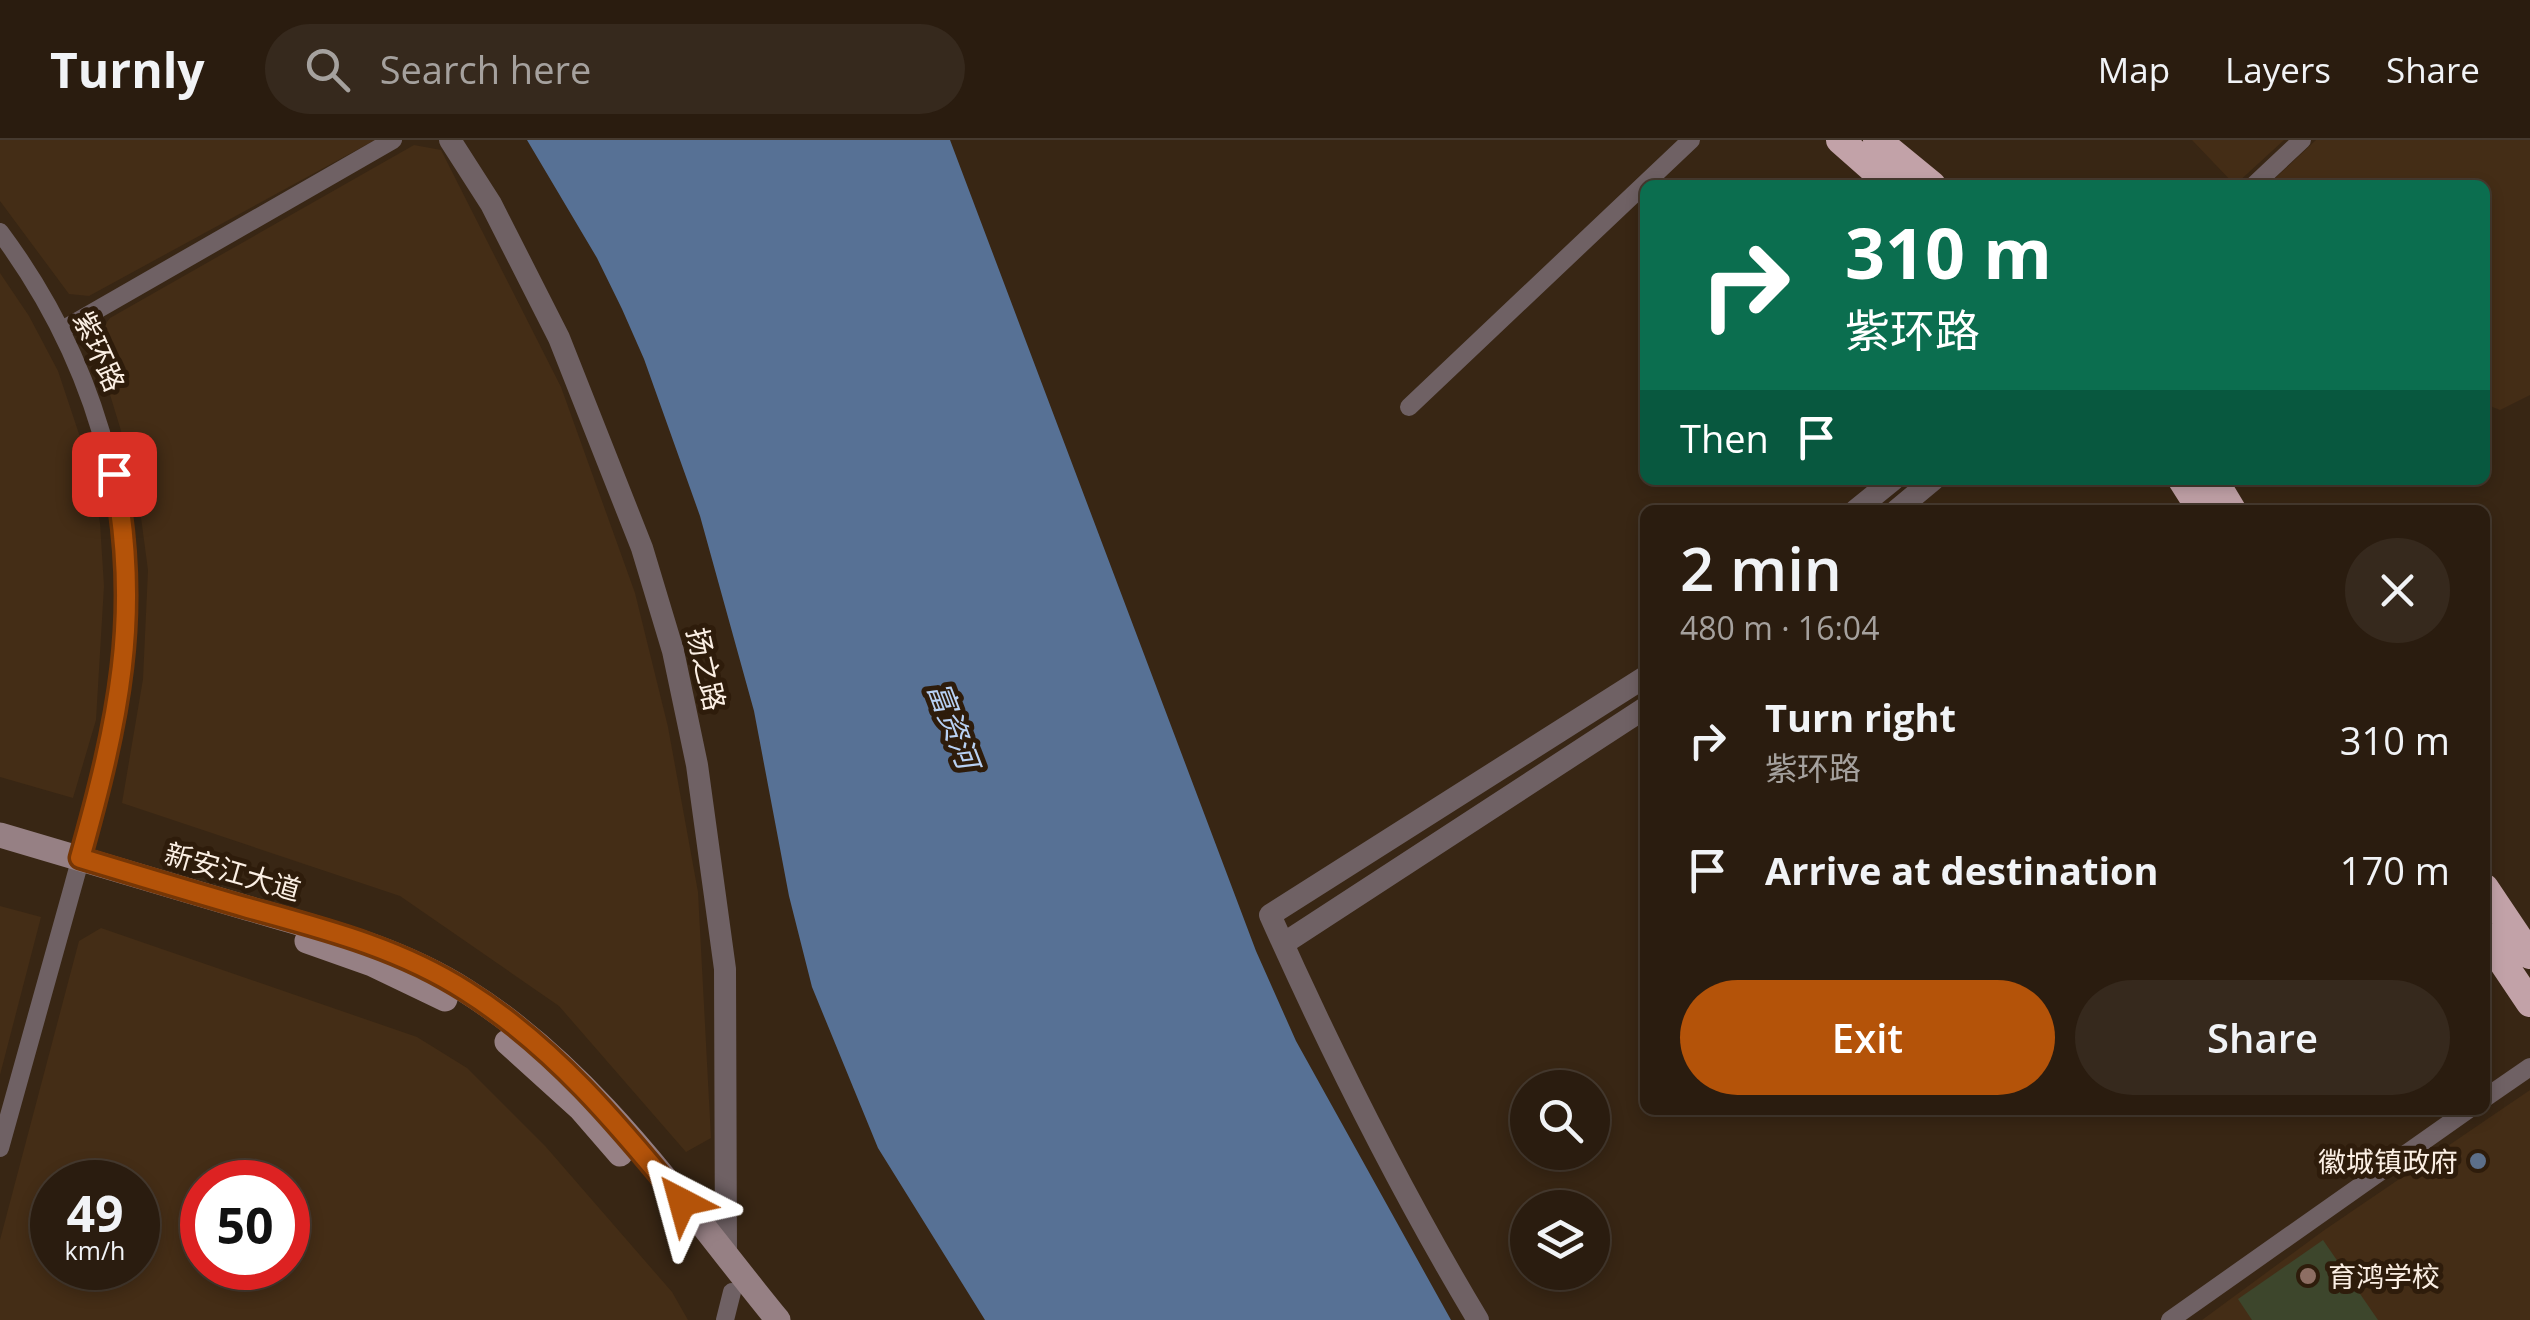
<!DOCTYPE html>
<meta charset="utf-8">
<style>
body{margin:0;font-family:"Open Sans","Noto Sans SC",sans-serif;background:#36291d;color:#f1f3f6;height:100vh;display:flex;flex-direction:column;font-size:38px;white-space:nowrap}
*{box-sizing:border-box;margin:0}
p{font-size:32px;color:#a5a19e}
.icon{flex:none;width:55px;height:55px;fill:none;stroke:currentColor;stroke-width:2;stroke-linecap:round;stroke-linejoin:round}
.map{position:relative;flex:1;overflow:hidden}
.drawer{position:absolute;left:1640px;top:365px;width:850px;height:610px;display:flex;flex-direction:column;background:#2a1c0f;border-radius:15px;box-shadow:0 5px 15px #0003,0 0 0 2px #463a2f}
.drawer>*{flex:none}
.guide{position:absolute;left:1640px;top:40px;width:850px;height:305px;border-radius:15px;box-shadow:0 5px 15px #0003,0 0 0 2px #463a2f;background:#0b6e4f;color:#fff;overflow:hidden}
.tools{position:absolute;left:1510px;top:930px;display:grid;gap:20px}
.tools a{display:grid;place-items:center;width:100px;height:100px;border-radius:50%;background:#2a1c0f;box-shadow:0 5px 15px #0003,0 0 0 2px #463a2f;font-size:50px}
.speed{position:absolute;left:30px;top:1020px;display:flex;gap:20px;font-size:50px;font-weight:700;text-align:center}
.speed>*{display:grid;place-content:center;width:130px;height:130px;border-radius:50%;background:#2a1c0f;box-shadow:0 5px 15px #0003,0 0 0 2px #463a2f;line-height:1}
.speed small{font-size:25px;font-weight:400}
.speed .limit{border:15px solid #d22;background:#fff;color:#111}
.pin{position:absolute;display:grid;place-items:center;width:85px;height:85px;color:#fff;margin:-42px;border-radius:20px;box-shadow:0 5px 15px #0006}
.me{position:absolute;width:110px;margin:-55px;rotate:321deg;stroke-linejoin:round;filter:drop-shadow(0 0 8px #0008)}
.turn{display:flex;align-items:center;gap:35px;height:210px;padding:0 40px;font-size:45px}
.turn .icon{width:130px;height:130px;stroke-width:2.5}
.turn b{display:block;font-size:70px;line-height:85px}
.then{display:flex;align-items:center;height:95px;padding:0 40px;background:#0003;gap:20px;font-size:38px}
.round{display:grid;place-items:center;flex:none;width:105px;height:105px;border-radius:52px;background:#36291d}
.head{display:flex;align-items:center;justify-content:space-between;height:170px;padding:0 40px}
h1{font-size:60px;font-weight:600;line-height:75px}
.cta{display:flex;gap:20px;margin-top:auto;padding:20px 40px}
.cta a{flex:1;height:115px;border-radius:60px;background:#b45309;color:#fff;font-size:40px;font-weight:600;line-height:115px;text-align:center}
.cta a+a{background:#36291d;color:#f1f3f6}
ul{padding:0;list-style:none}
li{display:flex;align-items:center;gap:30px;height:130px;padding:0 40px}
li div{flex:1}
li b{display:block;font-size:38px}
li em{font-style:normal}
header{display:flex;align-items:center;gap:60px;box-sizing:border-box;height:140px;padding:0 50px;background:#2a1c0f;border-bottom:2px solid #463a2f}
header strong{font-size:48px}
nav{display:flex;gap:55px;margin-inline-start:auto;font-size:35px}
.search{width:700px;height:90px;background:#36291d;display:flex;align-items:center;gap:25px;box-sizing:border-box;padding:0 35px;border-radius:55px;color:#a5a19e;font-size:38px}
.map>svg:first-child{display:block}
</style>
<header>
<strong>Turnly</strong>
<div class="search"><svg class="icon" aria-label="search" viewBox="0 0 24 24"><circle cx="10" cy="10" r="6"/><path d="M15 15l6 6"/></svg>Search here</div>
<nav><a>Map</a><a>Layers</a><a>Share</a></nav>
</header>
<div class="map">
<svg width="2530" height="1180" viewBox="0 0 2530 1180">
<rect width="100%" height="100%" fill="#382614"/>
<!-- built -->
<path fill="#442d16" fill-rule="evenodd" d="M0,0h375l-286,156 -20,-2 -69,-93z
M2192,0h92l-49,45z
M2316,0h214v255l-30,15 -15,-6v-219h-217z
M414,5l27,5 120,237 74,206 33,134 30,165 13,246 -25,14 -127,-146 -159,-110 -278,-93 21,-124 5,-109 -12,-90 -39,-128 4,-22 9,-12z
M0,133l29,43 29,55 30,90 12,62 4,63 -8,134 -23,78 -73,-21z
M0,766l41,11 -41,158z
M101,788l316,109 50,31 79,79 126,145 16,28h-688v-80l79,-299zM52,1042h86v86h-86zM202,1042h86v86h-86z
M2530,950v230h-328l121,-89z"/>
<!-- green -->
<path fill="#3d462c" d="M2323,1100l55,80h-126l-14,-21z"/>
<!-- water -->
<path fill="#577195" d="M527,0h423l306,811 40,90 155,279h-466l-107,-172 -66,-161 -23,-91 -35,-185 -54,-195 -56,-157 -22,-50 -25,-51z"/>
<g fill="none" stroke-linecap="round" stroke-linejoin="round">
<!-- minor -->
<path stroke="#6f6164" stroke-width="18" d="M2254,45l48,-45
M0,92c104,140 145,305 118,478 -10,60 -29,117 -45,176 -24,87 -49,175 -73,262
M62,190l331,-190
M1409,267l282,-267
M2485,958l45,-31
M725,1180l7,-28
M2170,1180l298,-210"/>
<!-- tertiary -->
<path stroke="#6f6164" stroke-width="22" d="M450,0l41,64 68,134 83,210 31,103 24,114 28,204 1,287
M1856,370l37,-30
M1897,370l36,-30
M1283,804l362,-236
M1478,1180c-78,-130 -146,-266 -208,-405l375,-238"/>
<!-- secondary -->
<path stroke="#968084" stroke-width="25" d="M0,695c82,24 165,49 247,73 76,22 151,40 219,83 129,81 217,213 312,329
M307,801l65,23 73,35
M507,902l74,67 39,45"/>
<!-- trunk -->
<path stroke="#c2a2a8" stroke-width="28" d="M1840,0l51,45
M1877,0l55,45
M2182,340l19,30
M2214,340l18,30
M2485,748l45,67
M2485,796l45,67"/>
</g>
<g fill="none" stroke-linecap="round" stroke-linejoin="round">
<!-- route casing -->
<g stroke="#753606" stroke-width="25">
<path id="route" d="M114,334c28,140 4,249 -34,384 56,17 112,34 168,50 76,21 151,40 218,83 87,55 152,133 216,211"/>
</g>
<!-- route -->
<use href="#route" stroke="#b45309" stroke-width="18"/>
</g>
<!-- markers -->
<circle fill="#5c6f8a" stroke="#2e1c0b" stroke-width="4" cx="2478" cy="1021" r="10"/>
<circle fill="#8d6e63" stroke="#2e1c0b" stroke-width="4" cx="2308" cy="1136" r="10"/>
<g text-anchor="middle" dominant-baseline="central" stroke-width="10" stroke-linejoin="round" paint-order="stroke">
<!-- street labels -->
<g font-size="28" fill="#fbefe4" stroke="#2e1c0b">
<text transform="translate(100 211) rotate(66)">紫环路</text>
<text transform="translate(707 529) rotate(77)">扬之路</text>
<text transform="translate(233 731) rotate(16)">新安江大道</text>
</g>
<!-- poi labels -->
<g font-size="28" fill="#fbefe4" stroke="#2e1c0b" text-anchor="end">
<text x="2458" y="1021">徽城镇政府</text>
<text x="2328" y="1136" text-anchor="start">育鸿学校</text>
</g>
<!-- water labels -->
<g font-size="30" font-style="italic" fill="#b8d1f4" stroke="#2e1c0b">
<text transform="translate(954 585) rotate(69)">富资河</text>
</g>
</g>
</svg>
<div class="tools">
<a><svg class="icon" aria-label="search" viewBox="0 0 24 24"><circle cx="10" cy="10" r="6"/><path d="M15 15l6 6"/></svg></a>
<a><svg class="icon" aria-label="layers" viewBox="0 0 24 24"><path d="M12 4l9 5-9 5-9-5zM3 14l9 5 9-5"/></svg></a>
</div>
<div class="speed"><div>49<small>km/h</small></div><div class="limit">50</div></div>
<div class="pin" style="left:114px;top:334px;background:#d93025"><svg class="icon" aria-label="arrive" viewBox="0 0 24 24"><path d="M6 21V4h12l-3 4 3 4H6"/></svg></div>
<svg class="me" style="left:682px;top:1062px" viewBox="-20 -20 40 40"><path d="M0-17L14 15 0 8-14 15z" fill="#b45309" stroke="#fff" stroke-width="4"/></svg>
<div class="guide">
<div class="turn"><svg class="icon" aria-label="right" viewBox="0 0 24 24"><path d="M7 20v-9h11M14 6l5 5-5 5"/></svg><div><b>310 m</b>紫环路</div></div>
<div class="then">Then<svg class="icon" aria-label="arrive" viewBox="0 0 24 24"><path d="M6 21V4h12l-3 4 3 4H6"/></svg></div>
</div>
<section class="drawer">
<div class="head"><div><h1>2 min</h1><p>480 m · 16:04</p></div><a class="round"><svg class="icon" aria-label="close" viewBox="0 0 24 24"><path d="M6 6l12 12M18 6L6 18"/></svg></a></div>
<ul>
<li><svg class="icon" aria-label="right" viewBox="0 0 24 24"><path d="M7 20v-9h11M14 6l5 5-5 5"/></svg><div><b>Turn right</b><p>紫环路</p></div><em>310 m</em></li>
<li><svg class="icon" aria-label="arrive" viewBox="0 0 24 24"><path d="M6 21V4h12l-3 4 3 4H6"/></svg><div><b>Arrive at destination</b></div><em>170 m</em></li>
</ul>
<div class="cta"><a>Exit</a><a>Share</a></div>
</section>
</div>
